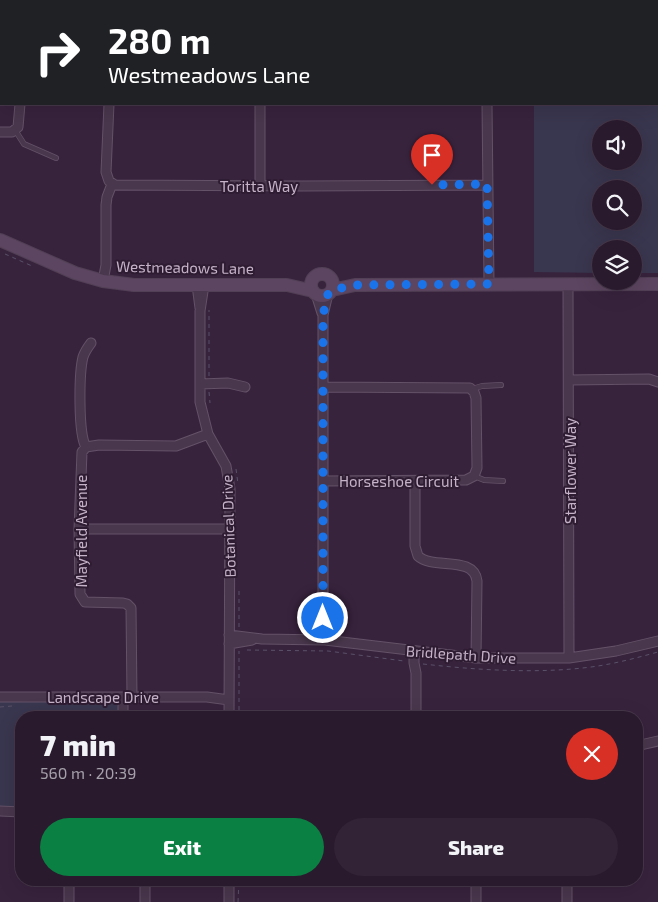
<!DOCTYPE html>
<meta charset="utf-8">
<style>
body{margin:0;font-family:"Exo 2",sans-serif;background:#322336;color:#f1f3f6;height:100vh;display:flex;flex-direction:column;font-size:19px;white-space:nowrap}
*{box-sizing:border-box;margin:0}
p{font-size:16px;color:#a5a1aa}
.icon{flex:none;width:28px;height:28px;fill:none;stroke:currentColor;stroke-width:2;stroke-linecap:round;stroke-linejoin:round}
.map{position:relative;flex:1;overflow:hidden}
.drawer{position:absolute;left:15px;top:711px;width:628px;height:175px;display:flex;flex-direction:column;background:#2a1a2e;border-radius:20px;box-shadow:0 5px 20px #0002,0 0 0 1px #46384a}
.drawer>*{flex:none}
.guide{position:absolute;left:0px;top:0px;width:659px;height:105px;box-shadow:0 5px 20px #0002,0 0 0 1px #46384a;background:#202124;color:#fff;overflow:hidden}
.buttons{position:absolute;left:592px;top:120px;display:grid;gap:10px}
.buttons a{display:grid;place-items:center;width:50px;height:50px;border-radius:50%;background:#2a1a2e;box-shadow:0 5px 20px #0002,0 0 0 1px #46384a;font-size:25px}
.pin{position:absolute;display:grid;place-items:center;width:42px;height:42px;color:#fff;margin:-51px -21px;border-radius:50% 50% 50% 0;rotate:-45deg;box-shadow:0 0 5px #0007}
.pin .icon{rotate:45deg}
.me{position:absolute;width:55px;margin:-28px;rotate:0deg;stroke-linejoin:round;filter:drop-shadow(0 0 4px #0008)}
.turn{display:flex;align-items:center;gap:18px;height:105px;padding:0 25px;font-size:22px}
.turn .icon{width:65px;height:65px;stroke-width:2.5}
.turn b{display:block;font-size:35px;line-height:42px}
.round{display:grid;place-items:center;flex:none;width:52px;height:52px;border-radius:26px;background:#322336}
.summary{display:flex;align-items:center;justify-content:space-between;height:85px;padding:0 25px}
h1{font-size:30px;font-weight:800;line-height:38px}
.action{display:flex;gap:10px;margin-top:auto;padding:10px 25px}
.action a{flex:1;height:58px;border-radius:30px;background:#0b8043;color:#fff;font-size:20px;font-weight:800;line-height:58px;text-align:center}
.action a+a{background:#322336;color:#f1f3f6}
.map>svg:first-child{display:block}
</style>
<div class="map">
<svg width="658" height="902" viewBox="0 0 658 902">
<rect width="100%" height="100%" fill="#38233d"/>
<!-- green -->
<path fill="#39364f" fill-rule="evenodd" d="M534,0h124v273h-24v-24h-33v24l-67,-1v-168h124v-103zM601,129h33v32h-33zM601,189h33v32h-33z
M110,701c9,2 9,8 10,16l-99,1v89h-21v-105z"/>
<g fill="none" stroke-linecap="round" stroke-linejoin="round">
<!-- stream -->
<path stroke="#53305c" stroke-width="2.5" d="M640,0l1,1
M658,27v1"/>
<!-- lane casing -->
<g stroke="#645268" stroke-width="6">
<path id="lane" d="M15,130l9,14 32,14
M472,389l10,-3 19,-1
M474,476l10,4 19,1"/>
</g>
<!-- street casing -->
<g stroke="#645268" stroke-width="11">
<path id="street" d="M19,0v1
M107,0l1,1
M260,0v1
M116,1l1,-1
M348,1v-1
M488,1v-1
M109,104l-3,68 3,9 6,4 187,1 185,-1
M260,104v82
M487,104l2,180
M0,132h12l6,-5 2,-23
M103,281l3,-16v-60l1,-8 5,-13
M568,284l1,374
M197,285l3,23
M204,285l-4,26v91l8,32 18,32 4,23 -1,229
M316,294l6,19
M569,380l80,-1 9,3
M200,384l28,-1 17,4
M323,387l147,1 4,4 2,6 1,70 -3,8 -8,4 -143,1
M86,447c-8,-13 -7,-74 -3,-90 2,-6 5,-10 8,-14
M415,481v65l3,10c15,14 56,-1 59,25l-1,77
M79,529h151
M229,635l33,4 63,1 151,18h93l47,-7 42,-10
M325,640l-2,-22v-303l5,-21
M229,644l23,-4
M414,651v12l2,10v45
M0,697h207l22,3
M132,697l-1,-89 -4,-4 -4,-1 -38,-1 -5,-8 -1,-65 3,-77 4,-5 13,-2 77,1 32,-12
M123,718v-21
M636,746l22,-5
M0,811l21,1
M69,880v22
M145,880v22
M229,880v22
M476,880v22
M567,902v-22"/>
</g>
<!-- secondary casing -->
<g stroke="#524056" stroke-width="14">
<path id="secondary" d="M0,240l75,33 28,8 31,4h153l26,6
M311 285a11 11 0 1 1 22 0a11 11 0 1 1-22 0Z
M332,290l23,-5 303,-1"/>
</g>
<!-- path -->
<path stroke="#595168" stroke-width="1" stroke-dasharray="4 4" stroke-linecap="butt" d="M5,254l27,12
M209,376v-66
M209,392l1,11
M236,469l2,15
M239,627v-39
M247,650l81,1 76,10
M423,664c54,6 114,10 168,3 23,-3 45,-9 67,-15
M0,707l12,-1
M239,718v-67
M238,902l1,-22"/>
<!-- lane -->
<use href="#lane" stroke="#49374d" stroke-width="4.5"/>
<!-- street -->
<use href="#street" stroke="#49374d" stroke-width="9"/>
<!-- secondary -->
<use href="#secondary" stroke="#5c4560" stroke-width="12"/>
</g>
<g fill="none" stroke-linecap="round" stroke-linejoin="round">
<!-- route -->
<path stroke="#1a73e8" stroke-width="9" stroke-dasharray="0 16.2" d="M323,618v-303l5,-21 4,-4 23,-5 134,-1 -2,-100 -55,1"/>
</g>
<g text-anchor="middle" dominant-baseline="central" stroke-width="4" stroke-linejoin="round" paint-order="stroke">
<!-- street labels -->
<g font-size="15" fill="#c5b2c8" stroke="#2e1c32">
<text x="259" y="186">Toritta Way</text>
<text transform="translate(185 267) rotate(1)">Westmeadows Lane</text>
<text transform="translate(570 471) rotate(-90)">Starflower Way</text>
<text x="399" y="481">Horseshoe Circuit</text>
<text transform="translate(228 526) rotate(-92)">Botanical Drive</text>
<text transform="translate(81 531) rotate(-90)">Mayfield Avenue</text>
<text transform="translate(461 654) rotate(4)">Bridlepath Drive</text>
<text x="103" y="697">Landscape Drive</text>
</g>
</g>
</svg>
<div class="buttons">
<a><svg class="icon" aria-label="sound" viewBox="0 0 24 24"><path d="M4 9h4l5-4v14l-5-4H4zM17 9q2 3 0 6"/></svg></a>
<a><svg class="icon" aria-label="search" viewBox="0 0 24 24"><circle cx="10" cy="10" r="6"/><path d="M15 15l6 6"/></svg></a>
<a><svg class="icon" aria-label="layers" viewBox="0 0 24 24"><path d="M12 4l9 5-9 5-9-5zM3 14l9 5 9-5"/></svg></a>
</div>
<div class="pin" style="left:432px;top:185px;background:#d93025"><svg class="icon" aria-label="arrive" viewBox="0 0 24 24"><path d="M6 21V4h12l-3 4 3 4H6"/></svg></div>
<svg class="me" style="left:323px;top:618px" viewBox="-20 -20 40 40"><circle r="17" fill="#1a73e8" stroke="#fff" stroke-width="3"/><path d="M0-11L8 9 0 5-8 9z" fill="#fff"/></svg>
<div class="guide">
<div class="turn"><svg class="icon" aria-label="right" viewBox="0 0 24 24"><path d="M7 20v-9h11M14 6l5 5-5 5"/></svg><div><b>280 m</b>Westmeadows Lane</div></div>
</div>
<section class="drawer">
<div class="summary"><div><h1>7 min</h1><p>560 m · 20:39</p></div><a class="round" style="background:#d93025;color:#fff"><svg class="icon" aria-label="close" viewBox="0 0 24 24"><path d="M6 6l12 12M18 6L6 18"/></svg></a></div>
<div class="action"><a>Exit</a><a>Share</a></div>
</section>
</div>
